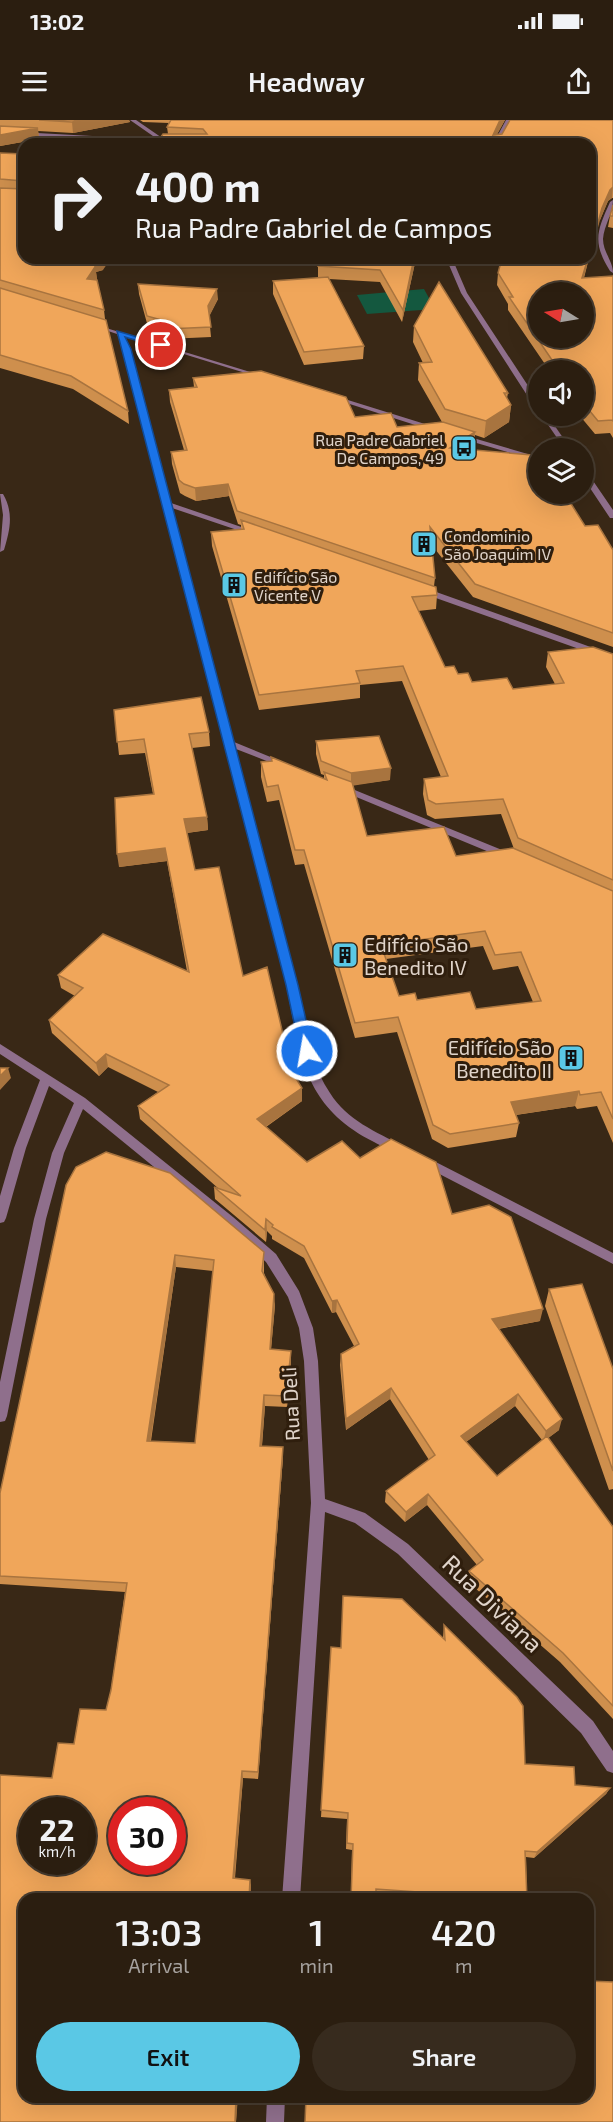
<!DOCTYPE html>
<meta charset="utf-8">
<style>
body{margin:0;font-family:"Exo 2",sans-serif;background:#372b1e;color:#f1f3f6;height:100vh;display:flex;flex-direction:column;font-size:22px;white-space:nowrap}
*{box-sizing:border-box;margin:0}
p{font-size:20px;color:#a6a29f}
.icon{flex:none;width:33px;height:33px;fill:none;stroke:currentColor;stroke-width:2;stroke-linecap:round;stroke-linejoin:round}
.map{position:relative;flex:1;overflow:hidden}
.drawer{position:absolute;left:18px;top:1773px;width:576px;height:210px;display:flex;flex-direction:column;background:#2b1e10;border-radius:18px;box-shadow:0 6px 24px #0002,0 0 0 2px #473c30}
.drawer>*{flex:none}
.guide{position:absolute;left:18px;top:18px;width:578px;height:126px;border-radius:18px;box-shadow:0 6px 24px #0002,0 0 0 2px #473c30;background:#2b1e10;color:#f1f3f6;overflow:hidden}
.needle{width:39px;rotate:281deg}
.fabs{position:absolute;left:528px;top:162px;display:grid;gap:12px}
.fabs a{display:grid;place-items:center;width:66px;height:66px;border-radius:50%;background:#2b1e10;box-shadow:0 6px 24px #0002,0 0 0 2px #473c30;font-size:30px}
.speed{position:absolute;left:18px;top:1677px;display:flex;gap:12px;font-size:30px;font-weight:700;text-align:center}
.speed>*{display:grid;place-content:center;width:78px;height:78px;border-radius:50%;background:#2b1e10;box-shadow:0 6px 24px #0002,0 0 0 2px #473c30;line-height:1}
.speed small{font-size:15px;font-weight:400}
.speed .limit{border:9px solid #d22;background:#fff;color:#111}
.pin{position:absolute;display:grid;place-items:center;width:51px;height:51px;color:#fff;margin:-26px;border:3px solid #fff;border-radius:50%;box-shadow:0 2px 6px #0007}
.me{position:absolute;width:66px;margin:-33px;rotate:348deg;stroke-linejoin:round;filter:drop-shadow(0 0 4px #0008)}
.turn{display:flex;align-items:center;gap:21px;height:126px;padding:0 18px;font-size:27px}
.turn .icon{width:78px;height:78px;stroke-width:2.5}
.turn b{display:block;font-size:42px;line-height:51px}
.eta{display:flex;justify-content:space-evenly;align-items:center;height:102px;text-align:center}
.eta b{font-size:36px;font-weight:600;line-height:42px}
.cta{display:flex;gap:12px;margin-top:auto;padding:12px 18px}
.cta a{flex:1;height:69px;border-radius:36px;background:#5ac8e5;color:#111;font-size:24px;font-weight:600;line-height:69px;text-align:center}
.cta a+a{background:#372b1e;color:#f1f3f6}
.status{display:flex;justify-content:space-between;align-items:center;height:42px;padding:0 30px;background:#2b1e10;direction:ltr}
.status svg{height:16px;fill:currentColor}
header{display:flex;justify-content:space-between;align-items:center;height:78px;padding:0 18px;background:#2b1e10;font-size:27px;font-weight:600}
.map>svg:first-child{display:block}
</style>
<div class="status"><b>13:02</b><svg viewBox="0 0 49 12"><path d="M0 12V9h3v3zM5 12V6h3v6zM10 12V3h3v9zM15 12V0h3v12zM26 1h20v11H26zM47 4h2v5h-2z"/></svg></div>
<header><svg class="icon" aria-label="menu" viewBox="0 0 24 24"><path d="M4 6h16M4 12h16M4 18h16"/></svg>Headway<svg class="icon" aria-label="share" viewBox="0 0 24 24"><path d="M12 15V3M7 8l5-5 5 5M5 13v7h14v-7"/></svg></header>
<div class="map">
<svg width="613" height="2002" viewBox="0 0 613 2002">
<rect width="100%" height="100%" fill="#392816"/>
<!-- green -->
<path fill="#14583f" d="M424,169l11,20 -68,5 -10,-19z"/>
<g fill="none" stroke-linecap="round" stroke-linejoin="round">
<!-- minor -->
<path fill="#8f6f8c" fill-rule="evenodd" d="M130,0h6l32,22 -5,1z
M613,80c0,14 -9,25 -10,39 0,13 10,22 10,34l-3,-2c-18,-29 -13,-40 0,-69z
M93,204l174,53 -5,1 -137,-42 5,13 41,154 88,30 -7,2 -80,-27 62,234 56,23 -2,2h-6l-46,-18c20,78 42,156 61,235 9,36 11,77 33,109 17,27 46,39 73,53l2,3 -2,3c-9,3 -21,-6 -29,-10 -71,-36 -73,-86 -88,-157l-162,-636 -7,-15 -24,-8z
M331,276h4l106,33 -7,2 -103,-33z
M456,313l82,24v4l-82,-24z
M0,374h3c11,19 7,36 1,56l-4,2 3,-37z
M419,468h6l188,67v6l-194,-69z
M340,664l174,71 1,2 -5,3 -4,-1 -169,-70 -2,-2z
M0,924l85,54 148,119 43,37 23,37 14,37 5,33 7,138 40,14 43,31 185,177 20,30v22l-6,-2 -26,-38 -183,-179 -43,-31 -30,-11 -25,387h-18l29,-396 -7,-142 -5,-33 -11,-31 -22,-35 -41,-37 -142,-116 -19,44 -18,66 -39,197 -2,5 -5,1v-40l34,-163 18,-66 22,-50 -25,-17 -23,62 -20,70 -2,4 -4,1v-27l14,-48 26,-68 -40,-26z
M426,1037l187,96v11l-191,-99 -2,-3 2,-3z
M267,1977h18l-1,25h-18z"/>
<!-- tertiary -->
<path fill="#8f6f8c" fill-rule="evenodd" d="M506,0h6l-13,24h-6z
M0,11l203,11 3,2 -206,-9z
M446,138h6l15,35 71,108v7l-4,-2 -73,-113z
M542,296h6l22,32h-6z
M584,352h3l26,38v8h-3l-26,-39z"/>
</g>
<!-- wall -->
<path fill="#ce8f4d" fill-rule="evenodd" d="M0,0h129l1,2 -57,11 -35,-2 1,8 -39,7z
M140,0h365l-8,14 116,-14v78h-1l-4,3 -8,19 -10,-76 -422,-10 -1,-7 2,-4 -26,-1z
M0,33l103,117 -7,2 1,8 7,30 1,9 23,92 1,13 -56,-35 -73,-21z
M613,85v23l-5,-1 2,-11z
M470,138h119l-5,20 29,-2v162l-3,-5 -15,1 -15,-18h4v-46h-35l-41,-60v-6l-11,-19 1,-12 2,-7h-30z
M415,143l-13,59 -22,-40 -51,-3 35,67 -1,13 -59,6 -31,-71v-13l45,-3v-12z
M138,164l80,15 -9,17 2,21 -44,2 -6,-8 -13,-4 -9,-33z
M414,206l94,67 -1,5 4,7 -2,17 -25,16 -9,-3 -1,10 -8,4 64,20 55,57 28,24v97l-140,-50 -42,-53 4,34 -1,8 3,9 -1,14 -18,2 27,56 27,15 41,7 42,-5 -9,-17 2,-15 65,2v489l-16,-37 -20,3 -2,-3 -59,9 3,8 -3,14 -68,11 -16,-9 -35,-107 -42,6 -51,-174 -9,1 -16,-65 -12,2 -6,-25v-15l10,-1v-4l53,22v-4l-3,-1 -5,-20v-13l74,39 -38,5 15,51 89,20 58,-7 -13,-35 -66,5 -8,-4 -4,-21 1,-15 17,-2 -39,-96 -42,4v13l-101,12 -47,-164 -1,-14 30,-3v-4l-3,-1 -9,-28 -33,5 -11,-5 -5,-3 -8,-29 -1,-12 13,-2 -14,-48 -1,-12 25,-3 -1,-9 204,49 45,-5 -24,-42 1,-17h4l-10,-21zM483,826l10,24 25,-4 15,36 -57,7 -59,-9 -18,-4 -13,-37z
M114,590l95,22 1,14 -18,2 15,69 1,13 -21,3 8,37 48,106 49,96 10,29 -36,26 41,35 53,-4 92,56 88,107 -41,8 60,101 -11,8 65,89v192l-53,-57 -93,-81 2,-10 8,-6 -50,-60 -22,17 -20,-20 1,-11 43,-31 -39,-61 -44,31 -6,-65 1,-11 13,-8 -18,-34 -4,1 -28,-55 -32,-19v-3l-5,-5 -1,11 -51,-43 -1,-12 5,2 -79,-70 -2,-13 20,-14 -50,-25 -9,9 -47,-43 -3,-13 26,-24 -14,-8 -3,-13 129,-4 -20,-110 -48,6 34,-73 -8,-41 -26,2zM515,1286l27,34 -45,36 -31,-34z
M66,1065l198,67v21l11,32 -4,45 20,1v10l-4,46 -22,-1 -3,40 21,11 -25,322 -15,-1 -8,100 16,7 -15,237h-236l52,-344 22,-34 32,-34 5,-20 14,-98 -125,-8v-91zM176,1147l37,4 -18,172 -44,-2z
M549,1169l64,80v120l-4,1 -64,-184z
M444,1505l81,139 50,21 35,3 -4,6 -72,64 -8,-1 1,42h-97v-1l-54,-4v5h-25l1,-49 -6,-1 1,-30 -26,-2 10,-170 10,1 102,-10z"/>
<!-- shaded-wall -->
<path fill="#a8743f" d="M82,0h47l1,2 -57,11 -1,-11z
M500,0h5l-13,24 1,-9z
M38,8l1,11 -39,7v-11z
M613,67l-1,11 -4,3 -8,19 -10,38v-6l12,-44 8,-18z
M101,138h10l-8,12 -7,2 1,7h-10l7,-19z
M414,138h1v5l-13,59 1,-12z
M588,138h1l-9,33 2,-13z
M217,169l1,10 -9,18 -1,-11z
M511,285l-2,17 -25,16 2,-17z
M475,312l-1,13 -25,15 1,-12z
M228,364l1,12 -33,5 -1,-13z
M391,648l-1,12 -39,6v-13z
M207,697l1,13 -22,3 -2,-14z
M165,728l2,13 -48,6 -2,-13z
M106,934l2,13 -9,9 -3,-13z
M8,948l3,10 -11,12v-14z
M302,968v13l-44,31 -1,-13z
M579,971l-4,15 -67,10 3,-14z
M266,1099l1,12 -1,11 -1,-12z
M175,1135l1,12 -27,184 -2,-10z
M274,1174l1,11 -5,55v-11z
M337,1180l-1,12 -4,1v-12z
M543,1189l-3,12 -50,9 2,-11z
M291,1231v10l-4,46 -1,-11z
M391,1268l-1,11 -44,31v-11z
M518,1274l-3,12 -56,41 2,-11z
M264,1275l1,11 -4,50 -1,-10z
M562,1299l-3,11 -16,12 3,-11z
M283,1327v10l-25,322v-7z
M428,1374l-1,11 -22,17 1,-10z
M242,1651l1,7 -9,106 -1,-6z
M610,1668l-4,6 -72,64 3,-6z
M250,1760l1,5 -1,14h-1z
M236,1977h2l-2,25h-1z"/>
<!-- building -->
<path fill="#f0a65a" stroke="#a8743f" stroke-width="1.5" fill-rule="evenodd" d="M39,0h43l-10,2z
M171,0h329l-7,15 9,-1 8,-14h103v67l-3,3 -8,18 -12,44v-108h-434l7,-10h44l-4,-5 -36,-2z
M0,6l38,2 -38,7z
M0,33l24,1v104h77l-7,2 1,7 -8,12 10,1 7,30 -104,-30v-92l24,1 -1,-8 -23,-2z
M613,85v11h-3z
M321,138h93l-11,52 -23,-40 -62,-4z
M502,138h86l-6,20 31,-2v145l-1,-1 -14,1 -14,-17v-34h-20l-8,-10h-4l-43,-63h4l-15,-24zM538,172h46v46h-46z
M328,157l36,69 -60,6 -31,-71z
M439,162l69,111h-4l7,12 -25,16 -41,-12 -26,-46 13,-1 -18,-36z
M138,164l79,5 -9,17 3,21 -44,2 -6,-9 -14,-4z
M0,168l106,32 22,91 -57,-35 -71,-21z
M261,251l85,26 9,20 36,-4 6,14 46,-5 32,10 -25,16 82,7 -3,14 9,-1v26h27l20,32 13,-1 15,25v83l-138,-49 -45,-57 5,51 -198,-67 -9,-27 -33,4 -11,-4 -5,-4 -8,-28 16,-2 -18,-60 28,-3 -4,-9z
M241,400l195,67 1,8 -25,2 33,70 9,-1 4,8 10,-1 4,9 35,-4 6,11 51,-6 -16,-31 45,-5 20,7v226l-95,-42 -15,-39 -67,5 -8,-4 -4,-21 24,-3 -45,-110 -47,5 4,12 -101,12 -48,-163 33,-3z
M201,577l8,35 -20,2 18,83 -23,2 11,51 24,-3 24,109 24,-9 25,105 10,16 -45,31 50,43 35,-21 18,17 31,-19 45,23 16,52 37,-9 22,12 32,92 -51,10 70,100 -16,12 -28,-37 -57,42 36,40 50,-40 66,91v179l-50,-53 -94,-82 14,-11 -55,-66 -22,18 -20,-21 49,-36 -44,-67 -45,31 -5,-65 18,-10 -22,-44 -5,1 -28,-55 -32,-19 1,-2 -7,-6 -1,11 -51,-43 27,9 -103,-90 31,-21 -63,-31 -10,9 -47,-43 34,-32 -25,-13 45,-41 86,38 -24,-124 -48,6 -2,-56 39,-4 -10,-55 -27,3 -3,-32z
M379,616l12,32 -40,5 -30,-12 -5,-20z
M271,637l56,23 -3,-8 28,10 15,54 77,-9 12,29 57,-8 100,43v228l-12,-27 -21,3 -1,-4 -68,11 8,21 -69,11 -17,-9 -35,-108 -43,6 -51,-173h-9l-17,-65 -11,2 -6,-25 11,-1zM485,811l10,24 26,-3 20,49 -65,8 -6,-17 -53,8 -2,-7 -16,3 -18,-51z
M0,948h8l-8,8z
M106,1032l64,21 94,79 -2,19 12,23 -4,55 21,2 -5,45 -22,-1 -4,51 23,1 -25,325 -16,-1 -9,107 17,2 -1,19h-225v198h212l-1,25h-235v-347l52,3 6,-35 16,1 6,-35 26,1 5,-20 16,-107 -127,-7v-83l66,-308 10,-18zM175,1135l39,5 -19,183 -48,-2zM32,1690h50v52h-50zM122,1690h50v52h-50z
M582,1164l31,85v102l-64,-182z
M343,1476l59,3 43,41 -1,-15 73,72 6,9 2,58 49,3 1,18 35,3 -73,64 -12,-1 2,48 -59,-4v4h-36v-6l-56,-4v10h-25l2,-55 -6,-1 1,-30 -27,-3 10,-163 10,1z
M588,1861l25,1v140h-308l1,-25h282z"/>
<!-- route -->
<path fill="#1a73e8" stroke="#114b97" stroke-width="1.5" d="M117,211l48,14 -4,3 -36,-11 6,12 167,636 15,66 -6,4 -7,-4 -14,-66z"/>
<!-- icons -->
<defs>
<g id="bus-square" transform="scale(1.35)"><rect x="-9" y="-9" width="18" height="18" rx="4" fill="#5ac8e5" stroke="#2f1e0d"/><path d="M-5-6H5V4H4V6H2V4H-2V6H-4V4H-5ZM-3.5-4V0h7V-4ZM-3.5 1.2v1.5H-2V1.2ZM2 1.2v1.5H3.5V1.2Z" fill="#111"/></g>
<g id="building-square" transform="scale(1.35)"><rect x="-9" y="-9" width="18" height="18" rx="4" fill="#5ac8e5" stroke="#2f1e0d"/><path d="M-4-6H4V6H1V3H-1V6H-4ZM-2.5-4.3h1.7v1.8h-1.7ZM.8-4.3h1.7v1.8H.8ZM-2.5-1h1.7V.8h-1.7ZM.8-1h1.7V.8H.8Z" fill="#111"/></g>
</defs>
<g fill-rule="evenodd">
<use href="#bus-square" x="464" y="328"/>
<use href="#building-square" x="424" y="424"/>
<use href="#building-square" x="234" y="465"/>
<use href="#building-square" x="345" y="835"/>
<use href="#building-square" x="571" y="938"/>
</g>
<g text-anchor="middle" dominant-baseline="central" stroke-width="6" stroke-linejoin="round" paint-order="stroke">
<!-- far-poi labels -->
<g font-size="16" fill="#e0d4ca" stroke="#2f1e0d" text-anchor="start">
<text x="444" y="319" text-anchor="end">Rua Padre Gabriel<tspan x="444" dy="18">De Campos, 49</tspan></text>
<text x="444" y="415">Condominio<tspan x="444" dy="18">São Joaquim IV</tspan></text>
<text x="254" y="456">Edifício São<tspan x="254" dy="18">Vicente V</tspan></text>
</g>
<!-- poi labels -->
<g font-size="20" fill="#e0d4ca" stroke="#2f1e0d" text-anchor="start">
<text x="364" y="824">Edifício São<tspan x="364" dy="23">Benedito IV</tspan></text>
<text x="552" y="927" text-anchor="end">Edifício São<tspan x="552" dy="23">Benedito II</tspan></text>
</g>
<!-- street labels -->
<g font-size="20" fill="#e0d4ca" stroke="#2f1e0d">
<text transform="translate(290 1284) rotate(-93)">Rua Deli</text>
</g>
<!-- near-street labels -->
<g font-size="24" fill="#e0d4ca" stroke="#2f1e0d">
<text transform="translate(493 1483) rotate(44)">Rua Diviana</text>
</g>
</g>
</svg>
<div class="fabs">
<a><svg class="needle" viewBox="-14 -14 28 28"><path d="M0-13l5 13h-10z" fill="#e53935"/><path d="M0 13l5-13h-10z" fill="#a6a29f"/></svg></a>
<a><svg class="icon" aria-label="sound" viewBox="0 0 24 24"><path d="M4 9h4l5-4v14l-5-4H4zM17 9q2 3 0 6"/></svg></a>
<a><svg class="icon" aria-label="layers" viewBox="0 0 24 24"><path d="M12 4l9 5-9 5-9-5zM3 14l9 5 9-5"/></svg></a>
</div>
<div class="speed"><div>22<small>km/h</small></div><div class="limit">30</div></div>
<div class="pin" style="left:161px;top:225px;background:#d93025"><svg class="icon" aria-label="arrive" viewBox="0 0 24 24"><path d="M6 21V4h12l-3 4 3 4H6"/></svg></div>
<svg class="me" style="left:307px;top:931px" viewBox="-20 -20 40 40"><circle r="17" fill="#1a73e8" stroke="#fff" stroke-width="3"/><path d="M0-11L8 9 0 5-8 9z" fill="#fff"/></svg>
<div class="guide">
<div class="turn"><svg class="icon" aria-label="right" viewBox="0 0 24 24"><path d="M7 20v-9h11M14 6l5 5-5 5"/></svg><div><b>400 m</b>Rua Padre Gabriel de Campos</div></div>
</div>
<section class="drawer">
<div class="eta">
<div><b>13:03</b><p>Arrival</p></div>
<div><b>1</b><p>min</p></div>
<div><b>420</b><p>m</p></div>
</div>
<div class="cta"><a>Exit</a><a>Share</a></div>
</section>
</div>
